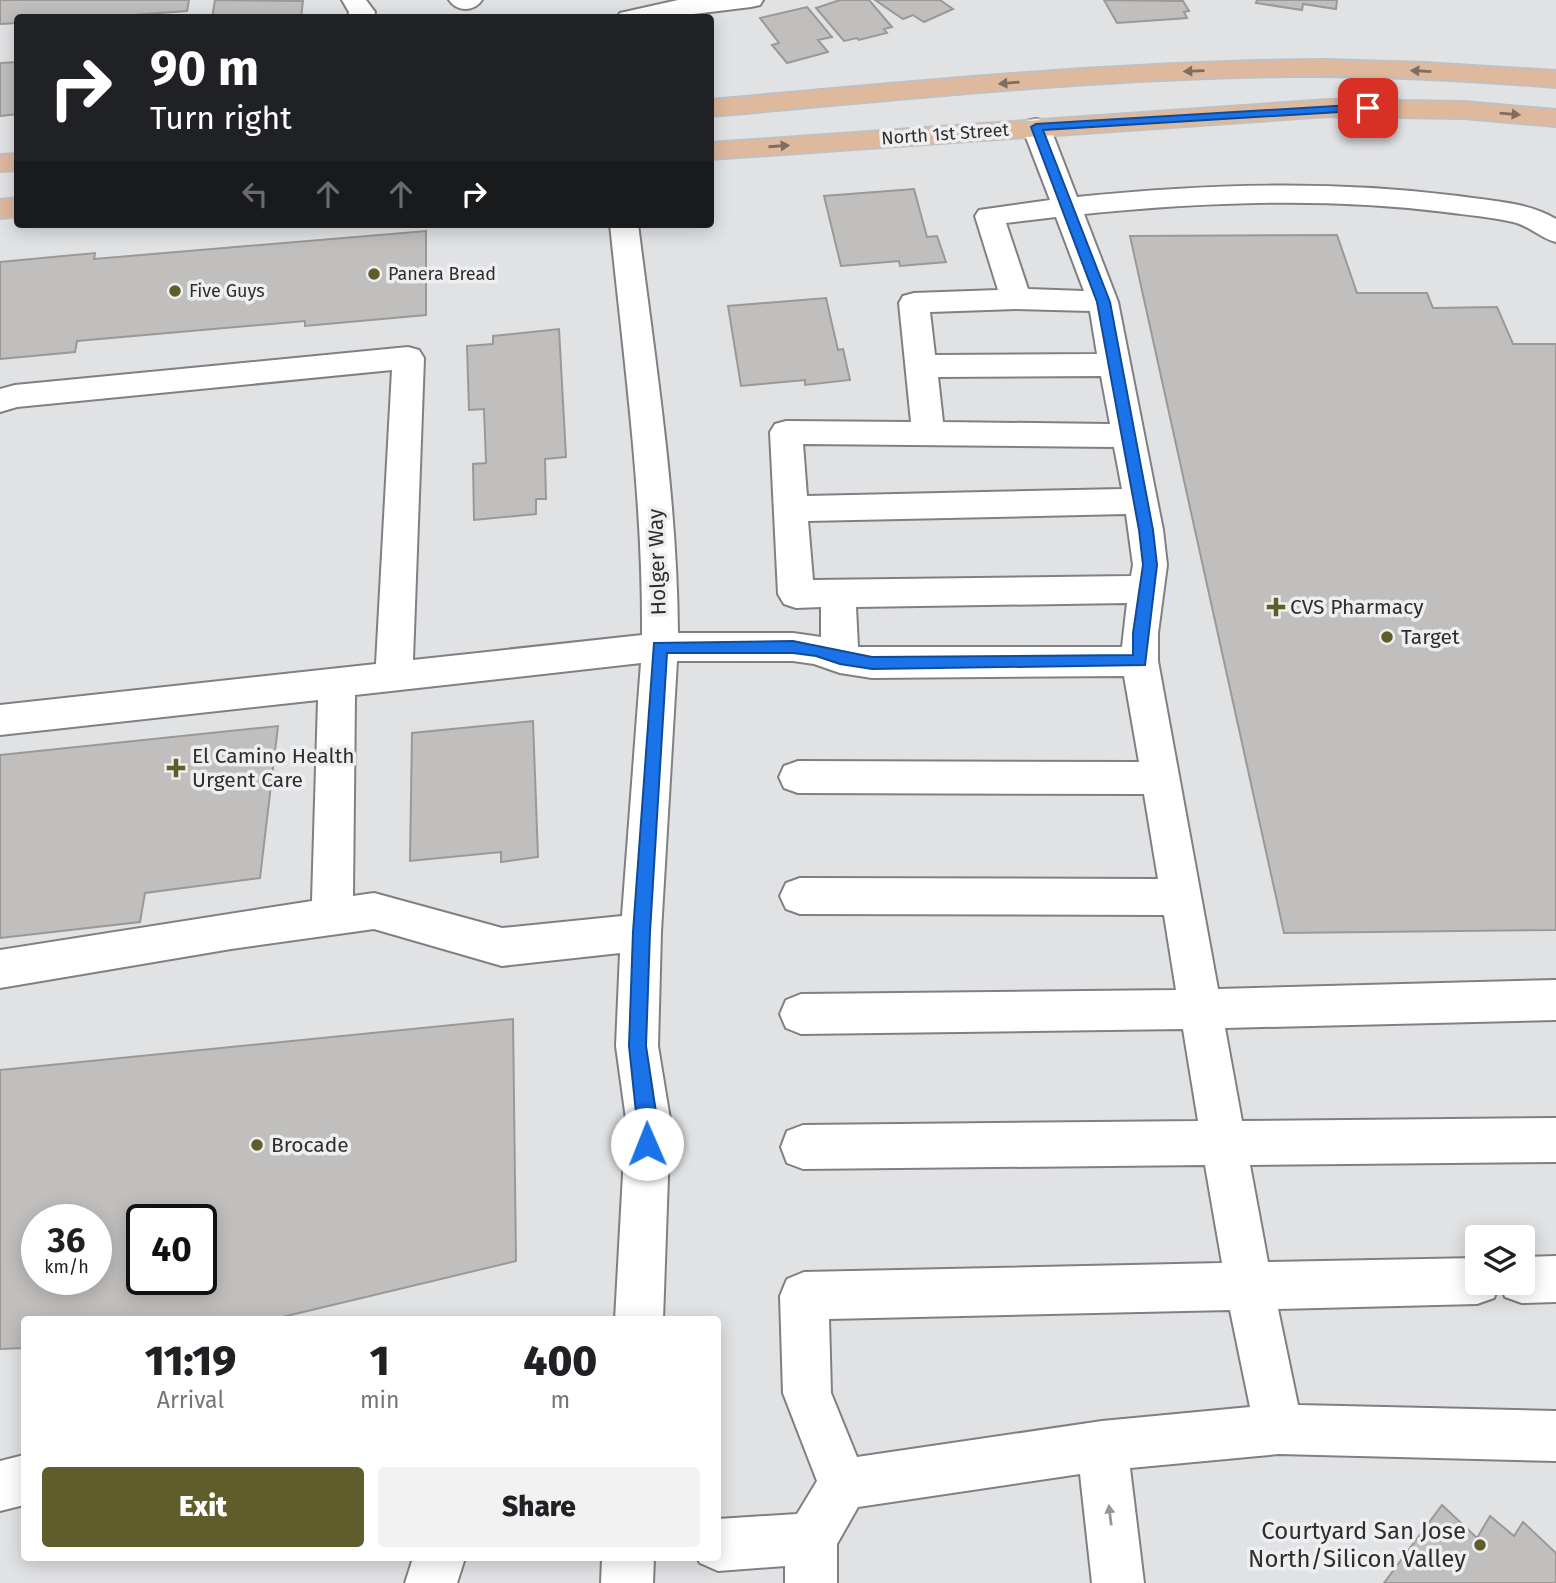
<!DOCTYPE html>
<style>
body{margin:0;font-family:"Fira Sans",sans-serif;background:#f2f2f2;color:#202124;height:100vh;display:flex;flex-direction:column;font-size:26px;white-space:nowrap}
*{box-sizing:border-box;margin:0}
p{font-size:23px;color:#757577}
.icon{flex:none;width:38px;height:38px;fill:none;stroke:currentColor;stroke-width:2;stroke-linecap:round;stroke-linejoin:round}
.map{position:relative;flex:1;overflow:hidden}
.side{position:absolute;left:21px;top:1316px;width:700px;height:245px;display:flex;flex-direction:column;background:#fff;border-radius:7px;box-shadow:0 4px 18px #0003}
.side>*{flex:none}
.banner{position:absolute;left:14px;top:14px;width:700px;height:214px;border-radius:7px;box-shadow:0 4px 18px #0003;background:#202124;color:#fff;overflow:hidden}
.controls{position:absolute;left:1465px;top:1225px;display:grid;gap:14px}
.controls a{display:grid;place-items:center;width:70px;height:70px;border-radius:7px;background:#fff;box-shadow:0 4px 18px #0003;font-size:35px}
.speed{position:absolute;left:21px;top:1204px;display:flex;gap:14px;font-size:35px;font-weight:700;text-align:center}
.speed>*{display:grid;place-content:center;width:91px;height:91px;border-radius:50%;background:#fff;box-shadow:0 4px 18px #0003;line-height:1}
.speed small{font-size:18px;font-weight:400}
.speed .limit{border:4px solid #111;border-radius:10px;background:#fff;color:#111}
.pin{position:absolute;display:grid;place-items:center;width:60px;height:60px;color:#fff;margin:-30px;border-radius:14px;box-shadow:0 4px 10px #0006}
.me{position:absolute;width:77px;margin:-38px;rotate:359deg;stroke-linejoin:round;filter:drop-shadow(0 0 5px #0008)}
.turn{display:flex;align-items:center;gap:24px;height:147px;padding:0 21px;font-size:32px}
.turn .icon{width:91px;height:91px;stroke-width:2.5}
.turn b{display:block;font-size:49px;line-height:60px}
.lanes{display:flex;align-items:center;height:66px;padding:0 21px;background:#0003;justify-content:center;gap:35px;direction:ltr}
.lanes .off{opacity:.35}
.eta{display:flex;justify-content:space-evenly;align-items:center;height:119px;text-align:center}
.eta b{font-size:42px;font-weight:800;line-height:49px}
.button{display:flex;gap:14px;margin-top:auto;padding:14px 21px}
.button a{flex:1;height:80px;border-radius:7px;background:#5f5d2a;color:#fff;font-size:28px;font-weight:800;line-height:80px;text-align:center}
.button a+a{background:#f2f2f2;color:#202124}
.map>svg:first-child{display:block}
</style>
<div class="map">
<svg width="1556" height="1583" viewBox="0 0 1556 1583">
<rect width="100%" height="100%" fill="#e1e2e4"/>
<!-- building -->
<path fill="#c0bfbd" stroke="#9a9997" stroke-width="2" fill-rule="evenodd" d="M0,0h189l-2,11 -95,7h-74v5l-18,1z
M215,0l88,1 -2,17h-89z
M840,0h29l23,27 -8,2 3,4 -28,7 -2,-2 -13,3 -28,-33z
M875,0h65l13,9 -29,13 -11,-7 -10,4z
M1104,0l79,1 6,10 -5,1 3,6 -70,5z
M1257,0h80l-1,9 -33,-5 -1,6 -46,-7z
M807,7l25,30 -14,3 10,12 -41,11 -15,-18 7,-2 -19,-25z
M18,62v52l-18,2v-53z
M914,189l13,48 10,-1 9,26 -46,4 -1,-5 -58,5 -17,-70z
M426,231v84l-121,11v-5l-228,20 -2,11 -75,7v-97l95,-9 -1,6z
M1337,235l20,58h70l6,15 64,-1 16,37h43v586l-272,3 -154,-697z
M826,298l12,52 5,-1 7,31 -45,5v-5l-64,6 -13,-80z
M559,329l7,128 -21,2 1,40h-10v15l-62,6 -1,-56 13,-1 -2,-54 -15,1 -2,-64 26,-2v-8z
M533,721l5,136 -37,5v-10l-91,9 2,-128z
M278,726l-18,152 -115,15 -5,29 -140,16v-183z
M513,1019l3,242 -246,59h-246v28l-24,1v-279zM37,1220h59v59h-59zM142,1220h59v59h-59z
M1442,1505l35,33 13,-22 24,20 9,-14 33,31v30h-172z"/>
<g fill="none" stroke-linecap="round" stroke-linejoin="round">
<!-- minor casing -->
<g stroke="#808082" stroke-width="4">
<path id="minor" d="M342,0h24l9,12 -1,6h-26l1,-6z
M449,0h33c-8,12 -25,12 -33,0z
M678,0h85l-3,5 -9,2 -90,11h-44l3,-5z
M1036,119l10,2 4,6 27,70c128,-13 254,-17 381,-1 33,5 69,6 98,23v23c-16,-4 -26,-16 -43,-20 -22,-5 -45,-7 -68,-10 -120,-15 -241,-10 -361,2l34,88 45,228 4,35 -9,68v28l60,328 338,-9v40l-331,8 17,93 314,-3v44l-306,3 18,97 209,-4v25h45v-26l34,-1v46l-34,1 -17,-6 -5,-14 -6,15 -17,6 -199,5 20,96 258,6v50l-277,-7 -149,14 14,115h-52l-12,-109 -222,33 -21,37v39h-52v-17l-67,5 -18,-8 -3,-5h21v-39l79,-5 20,-33 -34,-88 -3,-97 7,-17 17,-7 418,-9 -17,-98 -402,4 -16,-6 -6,-16 6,-16 16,-6 395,-4 -15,-92 -382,5 -15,-6 -6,-14 6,-14 15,-6 375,-4 -12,-75 -364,-1 -14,-5 -6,-13 6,-13 14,-5 358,1 -14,-85 -346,-1 -14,-5 -5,-11 5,-11 14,-5 341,1 -15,-86 -252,2 -32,-5 -26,-9 -21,-3h-116l-16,271 -3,114 12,73 -7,201h-48l11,-201 -10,-73 4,-93 -118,13 -128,-37 -143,20 -231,39v-38l312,-49 6,-201 -318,35v-30l376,-41 16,-294 -375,37 -17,5v-23l15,-4 393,-38 11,3 5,8 -11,302 229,-25c1,-138 -18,-274 -32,-411h28c17,136 39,272 40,409h115l28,4v-30l-25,1 -12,-4 -6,-10 -8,-162 5,-8 11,-3 125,1 -12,-119 4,-7 11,-3 84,-3 -23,-74 4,-6 71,-10 -28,-73 4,-6zM1056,217l28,74 -56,-2 -22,-66zM1016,309l74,2 7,43 -162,1 -5,-43zM1101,376l9,48 -167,-2 -5,-45zM803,444l311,3 8,42 -315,7zM1126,514l7,51 -2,11 -318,4 -5,-59zM1127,603l-5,44h-264l-2,-40zM641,663l-19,253 -120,12 -128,-35 -21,3 2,-201zM1230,1310l20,97 -148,14 -245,36 -26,-64 -2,-74z
M24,1455v50l-24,6v-50z
M413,1558h52l-8,25h-52z
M602,1558h52l-1,25h-52z"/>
</g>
<!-- major casing -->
<g stroke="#c0c0c1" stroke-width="4">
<path id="major" d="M1325,60l99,3 132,8v16c-88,-7 -176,-12 -264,-11 -195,2 -388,23 -582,40v-16c205,-18 409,-39 615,-40z
M1328,100l136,2 92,8v16l-92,-8 -136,-2 -618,43v-16z
M18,154v16l-18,1v-16z
M18,198v18l-18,2v-18z"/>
</g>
<!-- minor -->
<use href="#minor" fill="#fff" fill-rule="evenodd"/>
<!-- major -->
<use href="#major" fill="#dfb99d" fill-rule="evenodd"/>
</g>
<!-- one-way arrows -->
<defs><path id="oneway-solid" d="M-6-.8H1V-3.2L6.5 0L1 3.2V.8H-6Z" transform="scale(1.75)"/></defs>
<g fill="#7e6d60">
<use href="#oneway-solid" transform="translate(1194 71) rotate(178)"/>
<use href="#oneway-solid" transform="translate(1421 71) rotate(-177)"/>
<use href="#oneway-solid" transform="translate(1009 83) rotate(175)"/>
<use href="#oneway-solid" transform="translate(1510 114) rotate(5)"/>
<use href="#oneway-solid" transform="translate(779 146) rotate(-4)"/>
</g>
<use fill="#969697" href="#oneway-solid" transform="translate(1110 1515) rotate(-97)"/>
<!-- route -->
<path fill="#1a73e8" stroke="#114b97" stroke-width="2" d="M1368,104l5,4 -1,2 -329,20 67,172 43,228 4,35 -12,100 -273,4 -32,-5 -24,-8 -23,-3h-126l-17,279 -4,114 11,73 -4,31 -6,3 -7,-3 -11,-104 4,-114 21,-289 139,-2 79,16 261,-2v-22l10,-68 -4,-35 -42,-228 -66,-175 5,-3z"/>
<!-- markers -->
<g fill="#5f5d2a" stroke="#eeeff1" stroke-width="2.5">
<circle cx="374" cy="274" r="7"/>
<circle cx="175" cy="291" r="7"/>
<path d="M1272.5 596.5h7v7h7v7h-7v7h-7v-7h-7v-7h7z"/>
<circle cx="1387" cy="637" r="7"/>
<path d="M172.5 757.5h7v7h7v7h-7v7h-7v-7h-7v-7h7z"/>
<circle cx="257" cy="1145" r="7"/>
<circle cx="1480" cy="1545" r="7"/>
</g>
<g text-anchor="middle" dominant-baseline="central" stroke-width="7" stroke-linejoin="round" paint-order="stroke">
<!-- far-street labels -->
<g font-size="18" fill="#2e2e2f" stroke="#eeeff1">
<text transform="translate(945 134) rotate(-4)">North 1st Street</text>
</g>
<!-- far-poi labels -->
<g font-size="18" fill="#2e2e2f" stroke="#eeeff1" text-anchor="start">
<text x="388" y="274">Panera Bread</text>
<text x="189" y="291">Five Guys</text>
</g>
<!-- street labels -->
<g font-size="21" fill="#2e2e2f" stroke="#eeeff1">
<text transform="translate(657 562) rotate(-92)">Holger Way</text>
</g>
<!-- poi labels -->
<g font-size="21" fill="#2e2e2f" stroke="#eeeff1" text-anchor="start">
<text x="1290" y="607">CVS Pharmacy</text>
<text x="1401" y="637">Target</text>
<text x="192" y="756">El Camino Health<tspan x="192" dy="24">Urgent Care</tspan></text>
<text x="271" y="1145">Brocade</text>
</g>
<!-- near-poi labels -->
<g font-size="24" fill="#2e2e2f" stroke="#eeeff1" text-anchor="end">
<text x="1466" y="1531">Courtyard San Jose<tspan x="1466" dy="28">North/Silicon Valley</tspan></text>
</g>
</g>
</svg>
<div class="controls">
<a><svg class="icon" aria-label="layers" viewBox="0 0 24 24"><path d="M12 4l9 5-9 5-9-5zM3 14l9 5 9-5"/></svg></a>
</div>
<div class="speed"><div>36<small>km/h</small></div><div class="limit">40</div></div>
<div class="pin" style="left:1368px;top:108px;background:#d93025"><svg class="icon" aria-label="arrive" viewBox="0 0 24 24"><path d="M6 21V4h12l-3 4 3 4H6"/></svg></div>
<svg class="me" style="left:647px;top:1144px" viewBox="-20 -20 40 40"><circle r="19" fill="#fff"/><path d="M0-13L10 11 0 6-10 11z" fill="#1a73e8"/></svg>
<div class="banner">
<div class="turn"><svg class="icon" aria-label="right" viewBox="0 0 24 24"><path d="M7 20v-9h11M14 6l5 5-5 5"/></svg><div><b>90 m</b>Turn right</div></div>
<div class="lanes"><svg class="icon off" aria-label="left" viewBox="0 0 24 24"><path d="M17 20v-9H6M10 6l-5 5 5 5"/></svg><svg class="icon off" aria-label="ahead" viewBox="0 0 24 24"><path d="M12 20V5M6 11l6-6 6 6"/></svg><svg class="icon off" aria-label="ahead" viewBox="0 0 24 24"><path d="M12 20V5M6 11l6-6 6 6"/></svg><svg class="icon" aria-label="right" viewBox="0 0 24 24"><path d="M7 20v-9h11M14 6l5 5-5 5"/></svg></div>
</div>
<section class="side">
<div class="eta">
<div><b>11:19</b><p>Arrival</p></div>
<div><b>1</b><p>min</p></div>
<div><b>400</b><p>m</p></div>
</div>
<div class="button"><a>Exit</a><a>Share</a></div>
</section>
</div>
